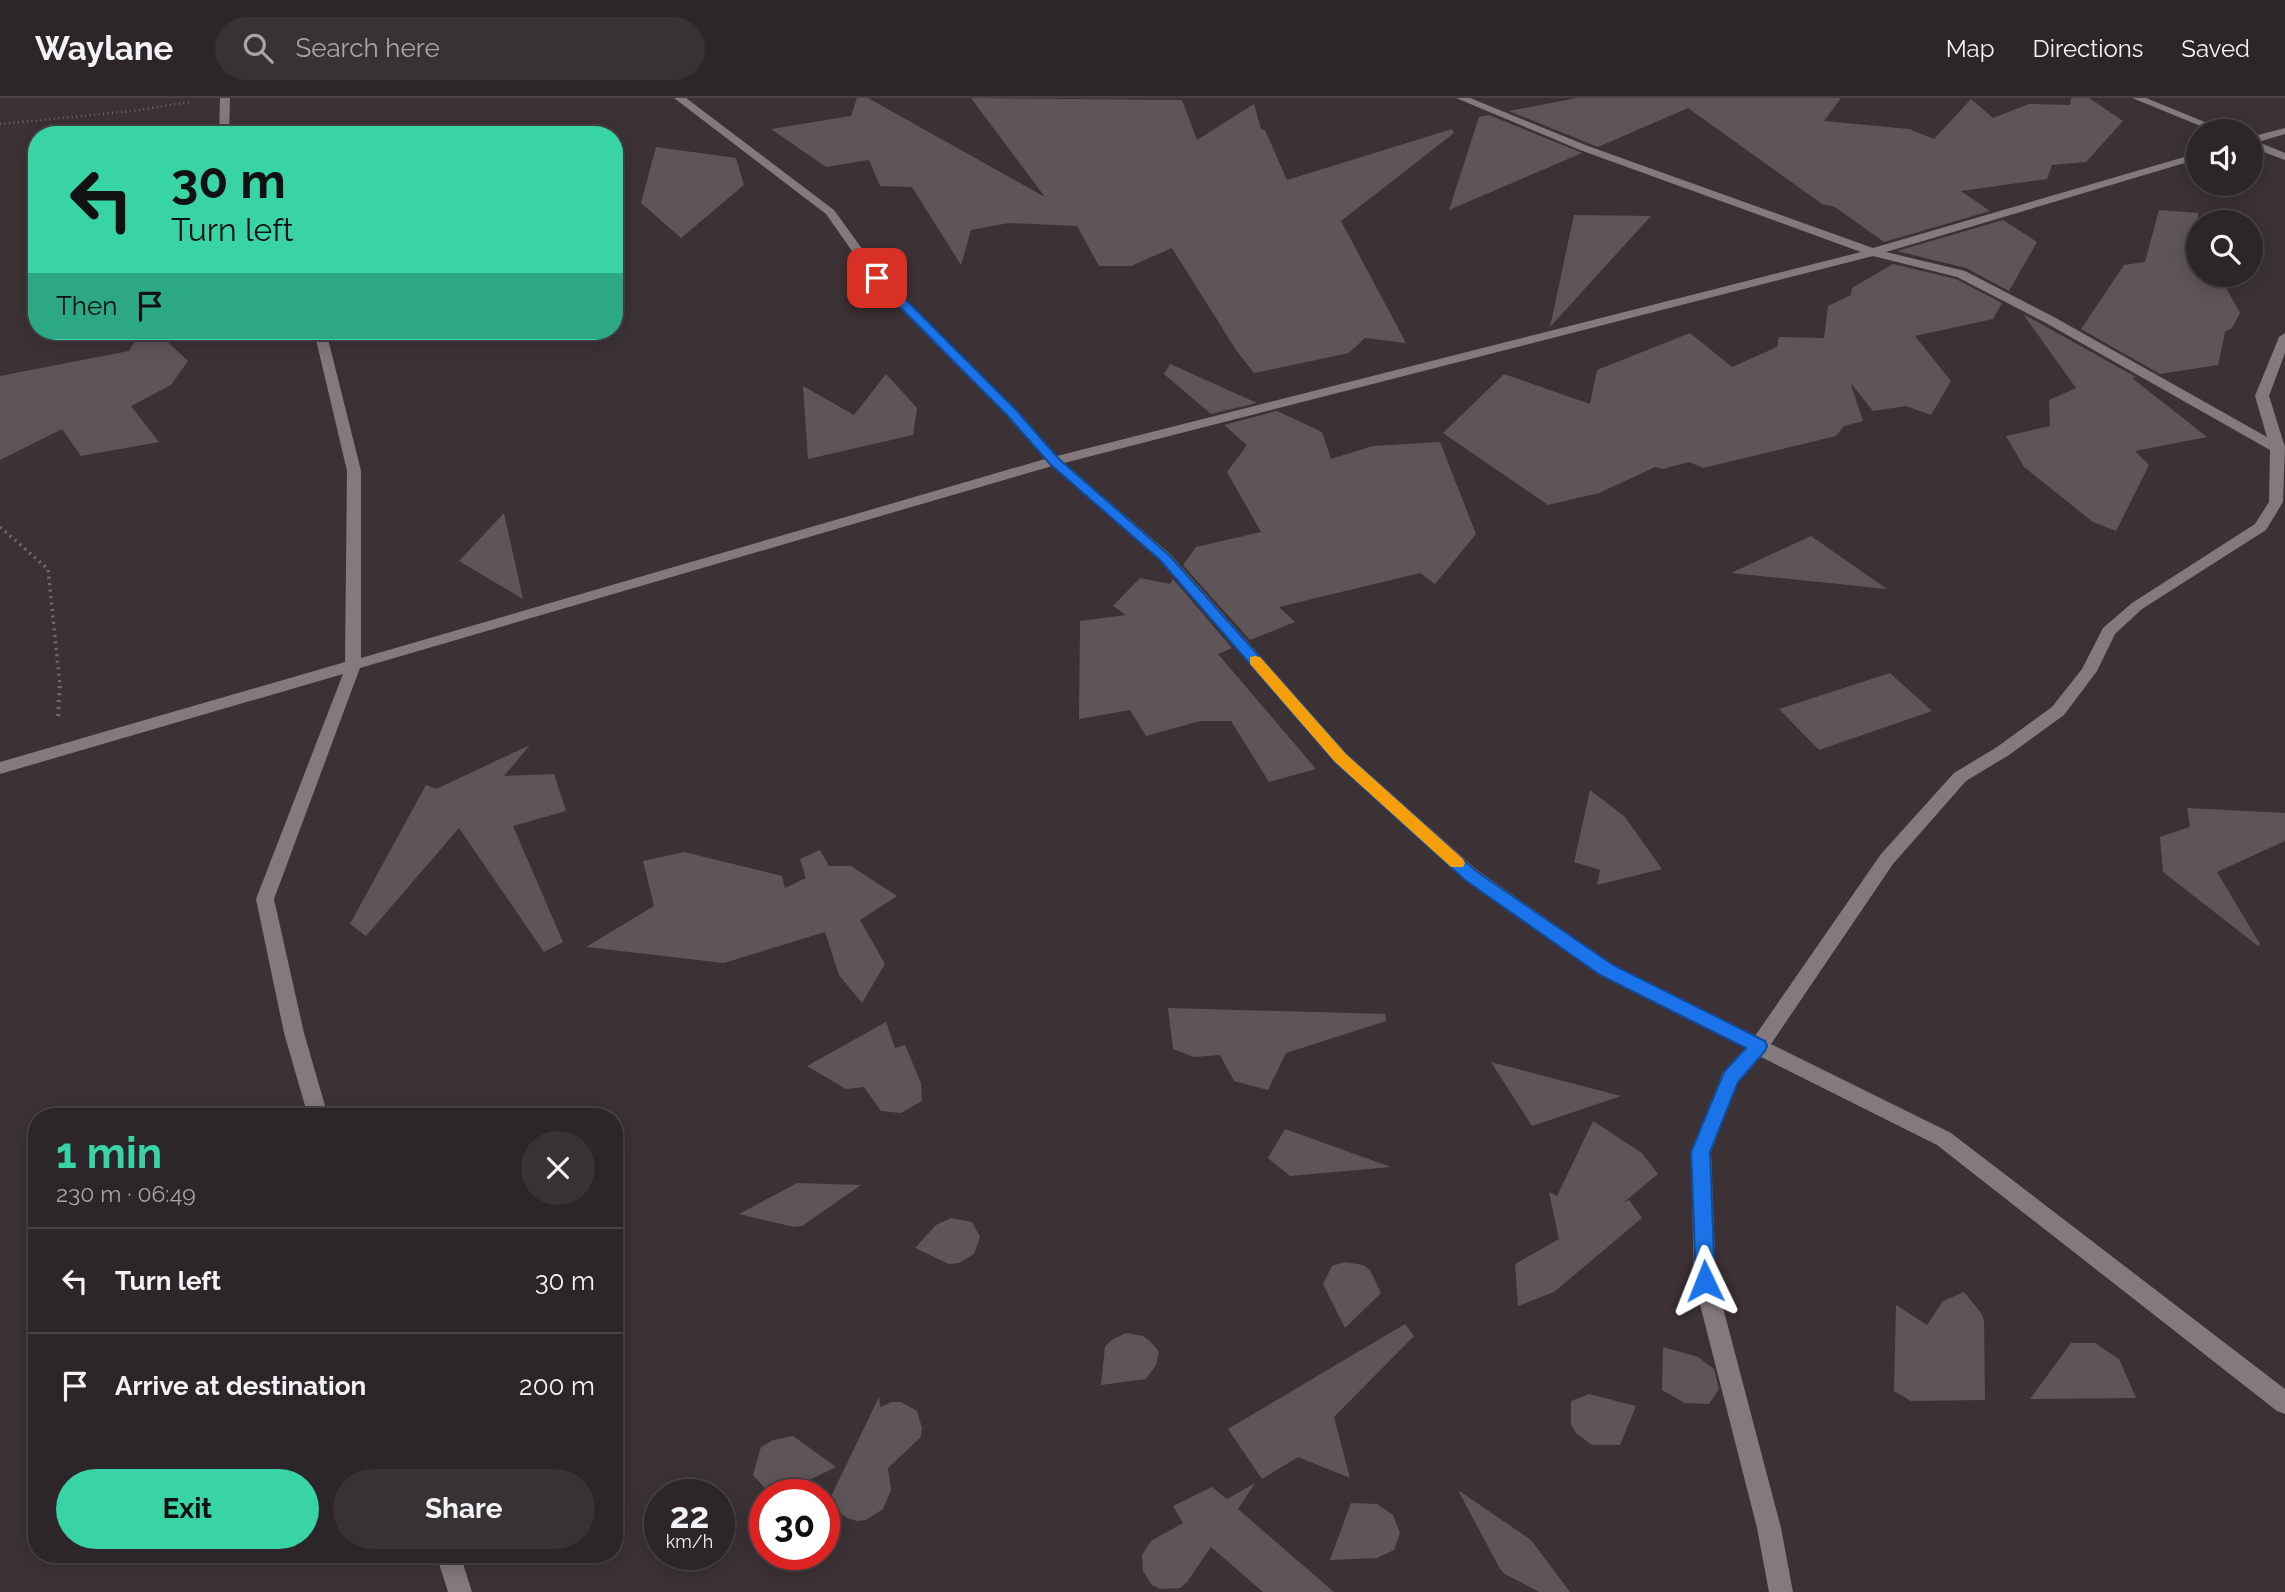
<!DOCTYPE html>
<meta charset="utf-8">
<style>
body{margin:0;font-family:Raleway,sans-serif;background:#393234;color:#f1f3f6;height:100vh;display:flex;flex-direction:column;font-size:26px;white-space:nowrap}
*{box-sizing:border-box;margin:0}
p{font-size:23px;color:#a7a5a8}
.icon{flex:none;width:38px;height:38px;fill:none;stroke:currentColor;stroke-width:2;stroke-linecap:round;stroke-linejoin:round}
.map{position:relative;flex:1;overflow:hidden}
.panel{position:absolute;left:28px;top:1010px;width:595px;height:455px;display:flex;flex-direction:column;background:#2d2628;border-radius:28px;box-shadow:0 4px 18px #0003,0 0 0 2px #484345}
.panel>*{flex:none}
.hud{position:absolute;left:28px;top:28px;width:595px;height:214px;border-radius:28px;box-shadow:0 4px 18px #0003,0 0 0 2px #484345;background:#38d4a6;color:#111;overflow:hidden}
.controls{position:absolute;left:2186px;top:21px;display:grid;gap:14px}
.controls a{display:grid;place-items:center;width:77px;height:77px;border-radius:50%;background:#2d2628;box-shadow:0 4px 18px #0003,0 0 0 2px #484345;font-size:35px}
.speed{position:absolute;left:644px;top:1381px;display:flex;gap:14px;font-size:35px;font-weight:700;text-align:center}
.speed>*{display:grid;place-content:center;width:91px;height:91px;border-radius:50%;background:#2d2628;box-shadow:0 4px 18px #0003,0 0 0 2px #484345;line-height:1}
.speed small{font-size:18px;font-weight:400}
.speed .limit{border:10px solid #d22;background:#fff;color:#111}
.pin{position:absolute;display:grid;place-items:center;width:60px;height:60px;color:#fff;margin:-30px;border-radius:14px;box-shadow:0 4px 10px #0006}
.me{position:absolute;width:77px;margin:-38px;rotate:358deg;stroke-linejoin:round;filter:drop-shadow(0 0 5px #0008)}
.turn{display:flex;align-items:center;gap:24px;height:147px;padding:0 28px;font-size:32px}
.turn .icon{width:91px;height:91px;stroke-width:2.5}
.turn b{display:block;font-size:49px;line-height:60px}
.then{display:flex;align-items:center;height:66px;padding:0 28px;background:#0003;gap:14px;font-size:26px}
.round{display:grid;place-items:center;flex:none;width:74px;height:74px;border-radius:37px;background:#393234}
.head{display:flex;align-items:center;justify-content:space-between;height:119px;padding:0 28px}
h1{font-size:42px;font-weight:700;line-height:52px;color:#38d4a6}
.primary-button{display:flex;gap:14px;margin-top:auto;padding:14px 28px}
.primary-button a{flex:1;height:80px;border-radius:42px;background:#38d4a6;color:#111;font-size:28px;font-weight:700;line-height:80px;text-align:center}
.primary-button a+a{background:#393234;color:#f1f3f6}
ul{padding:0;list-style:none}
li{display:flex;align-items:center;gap:21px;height:105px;padding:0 28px;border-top:2px solid #484345}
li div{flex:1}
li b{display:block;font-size:26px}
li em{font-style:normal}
header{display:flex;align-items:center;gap:42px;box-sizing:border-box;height:98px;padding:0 35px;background:#2d2628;border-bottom:2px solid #484345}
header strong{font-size:33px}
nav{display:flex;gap:38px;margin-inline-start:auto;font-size:24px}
.search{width:490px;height:63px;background:#393234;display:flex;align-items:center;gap:18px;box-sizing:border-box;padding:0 24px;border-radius:38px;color:#a7a5a8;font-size:26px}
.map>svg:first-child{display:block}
</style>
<header>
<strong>Waylane</strong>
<div class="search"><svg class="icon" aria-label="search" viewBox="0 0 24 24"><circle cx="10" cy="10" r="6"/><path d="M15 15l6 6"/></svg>Search here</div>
<nav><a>Map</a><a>Directions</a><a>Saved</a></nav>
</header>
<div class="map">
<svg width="2285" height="1494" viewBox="0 0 2285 1494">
<rect width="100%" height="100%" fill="#3c3235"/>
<!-- building -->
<path fill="#5f5558" d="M857,0h11l177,99 -74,-99 211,2 15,40 57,-36 7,25 4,1 22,50 165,-51 2,4 -113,88 65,122 -41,-5 -16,15 -95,20 -18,-23 -64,-102 -41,18h-32l-22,-40 -68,-3 -38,7 -10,35 -49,-78 -32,-1 -11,-26 -43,7 -55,-38 80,-13z
M1577,0h264l-17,23 85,8 25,10 37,-40 22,19 36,-14 41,1 1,-7h18l34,23 -37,41 -34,3 -5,14 -86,12 29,20 -106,31 -49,-35 -13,-3 -134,-96 -90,39 -89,-36z
M1489,17l93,38 -133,57 30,-93z
M656,49l80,11 8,27 -63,53 -40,-35z
M2159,112l39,3v62h9l18,11 15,27 -8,15 -7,4 -7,33 -58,9 -79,-45 43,-64 21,-3z
M1574,117l77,1 -101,111z
M2003,122l34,22 -28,49 -43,-23 -69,-17z
M1893,166l63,15 46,24 -9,16 -78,17 36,45 -20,34 -25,-9 -33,5 -23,-29 13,39 -19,5 -8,10 -133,32 -14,-6 -26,7 -8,-2 -56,26 -51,12 -105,-72 61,-59 86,30 7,-34 93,-37 42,34 45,-20 2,-10 45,1 4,-32 23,-11 1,-7z
M2023,216l113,63 -4,1 75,59 -72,14 14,14 -33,66 -23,-9 -69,-55 -18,-31 44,-10 -1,-26 27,-12z
M141,233h15l32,30 -17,24 -40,21 28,36 -78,14 -19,-27 -62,31v-84l129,-25z
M1170,266l87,39 -46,11 -47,-40z
M886,276l31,34 -4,27 -105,24 -5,-73 51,29z
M1277,313l45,21 9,27 42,-13 67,-4 36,92 -41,50 -15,-11 -141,34 16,15 -45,18 -67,-75 13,-18 65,-15 -34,-60 20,-27 -23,-20z
M504,415l19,86 -64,-38z
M1811,438l76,53 -156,-16z
M1140,480l30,6 3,-5 59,69 -14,6 98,115 -47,13 -38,-61h-31l-54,15 -16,-26 -51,9 1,-98 46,-6 -13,-9z
M1890,575l42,38 -113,39 -40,-41z
M530,647l-26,31 50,-2 12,37 -53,15 50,116 -19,10 -85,-124 -93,108 -16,-12 76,-139 10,4z
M1590,692l35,27 37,52 -65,16 3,-15 -26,-8z
M2187,710l98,5v28l-68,31 43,72 -2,2 -95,-74 -3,-35 30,-10z
M820,752l9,16h22l46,30 -37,24 25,44 -23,39 -23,-28 -14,-43 -101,31 -138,-16 68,-41 -11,-45 41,-9 98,24 3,12 21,-10 -6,-19z
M1168,910l217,6 1,7 -100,32 -18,37 -34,-9 -14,-26 -26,2 -21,-8z
M886,924l9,26 10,-3 16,38 1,18 -21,12 -20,-2 -17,-24 -18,2 -39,-23z
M1491,964l130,34 -89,30z
M1593,1023l49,32 16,21 -35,29 6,-3 13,18 -88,74 -36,14 -3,-42 44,-25 -10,-47 8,4z
M1285,1031l106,38 -101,9 -22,-18z
M797,1085l64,2 -59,41 -8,1 -55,-13z
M951,1120l21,4 8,15 -6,17 -15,9 -10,1 -34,-16 21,-23z
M1345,1164l18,3 7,5 11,23 -36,35 -22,-44 9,-18z
M1964,1194l18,22 2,7 1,79 -74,1 -17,-10 2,-86 31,20 16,-24z
M1405,1226l9,12 -80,81 16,61 -52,-21 -36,22 -34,-50z
M1126,1235l17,3 7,5 9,11 -3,13 -10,14 -45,6 4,-38 5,-6z
M2071,1245h24l24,16 17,39 -106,1z
M1663,1249l35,10 16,12 5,20 -10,15 -24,-1 -23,-13z
M1589,1296l47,12 -16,39h-28l-16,-12 -5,-8v-24z
M879,1299l1,10 12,-5h9l16,9 5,17 -1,9 -33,31 3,22 -8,19 -17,11 -9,1 -10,-3 -9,-7 -14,11v-11z
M793,1338l43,31 -49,24 -18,2 -16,-18 8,-28 12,-7z
M1255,1385l-17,26 96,83h-71l-52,-45 -24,35 -7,6 -19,1 -9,-4 -9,-14 -1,-16 9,-14 32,-18 -10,-17 39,-19 15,12z
M1458,1392l73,50 39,52h-31l-34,-18 -5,-5z
M1351,1405l26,1 16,11 7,18 -6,17 -17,8 -47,2z"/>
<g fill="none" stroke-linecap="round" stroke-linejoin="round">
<!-- path-far2 -->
<path stroke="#736b6d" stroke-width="2.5" stroke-dasharray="1 3.5" stroke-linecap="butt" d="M0,26l133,-13 57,-9"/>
<!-- path-far1 -->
<path stroke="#736b6d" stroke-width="3.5" stroke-dasharray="2 4.5" stroke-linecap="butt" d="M0,429l48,42 12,117"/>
<!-- path -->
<path stroke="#736b6d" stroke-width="4.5" stroke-dasharray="2 5" stroke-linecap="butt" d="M58,618l2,-32"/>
<!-- street -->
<path fill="#84797c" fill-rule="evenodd" d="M220,0h10l-1,37h-10z
M674,0h12l148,112 47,65 135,134 41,47 804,-204 -281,-102 -124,-52h14l118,48 285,102 325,-95v6l-312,93 79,19 89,46 213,120 -12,-41 24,-59 6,-4v20l-16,43 16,51 -2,55 -17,28 -124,79 -27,25 -18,37 -33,44 -55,40 -43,26 -73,83 -122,180 180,89 334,256v25l-8,-3 -340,-266 -176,-88 -23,25 -27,70 5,129 65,247 12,64h-24l-12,-64 -63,-247 -3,-129 32,-80 22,-24 -146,-73 -134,-95 -130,-118 -175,-202 -108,-94 -692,202 -86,231 30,134 24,83h-20l-24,-83 -28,-134 87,-225 -343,100v-12l345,-100 2,-191 -33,-140h12l35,140v187l684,-199 -39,-44 -133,-134 -47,-67zM1873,158l84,21 89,46 224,127 -1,52 -14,22 -123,79 -29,25 -21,41 -30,38 -55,40 -43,26 -73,81 -126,182 -142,-71 -136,-95 -130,-116 -177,-200 -106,-91z
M2132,0h14l81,33h-14z
M2285,30v6l-27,8 27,11v7l-35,-13v-10z
M436,1456h24l12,38h-24z"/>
</g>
<!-- route -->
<path fill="#1a73e8" stroke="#114b97" stroke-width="2" d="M873,177h8l135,135 43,49 110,96 177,199 130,117 137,94 152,76 2,5 -2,5 -27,31 -28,70 5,129 -3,6 -7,3 -7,-3 -2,-6 -5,-129 33,-80 22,-24 -146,-73 -135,-95 -130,-118 -175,-202 -110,-96 -43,-49 -134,-135z"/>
<!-- slow -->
<path fill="#f59e0b" d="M1255,558l5,1 86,97 117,105 2,4 -2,4h-12l-116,-105 -85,-98v-7z"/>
</svg>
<div class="controls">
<a><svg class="icon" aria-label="sound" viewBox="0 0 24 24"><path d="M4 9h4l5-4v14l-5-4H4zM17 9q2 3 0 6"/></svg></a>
<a><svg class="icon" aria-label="search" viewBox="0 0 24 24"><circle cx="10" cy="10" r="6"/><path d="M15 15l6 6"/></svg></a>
</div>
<div class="speed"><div>22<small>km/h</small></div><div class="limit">30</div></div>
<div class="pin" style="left:877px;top:180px;background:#d93025"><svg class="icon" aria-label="arrive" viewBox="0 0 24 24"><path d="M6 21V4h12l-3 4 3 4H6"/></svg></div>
<svg class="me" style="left:1705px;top:1183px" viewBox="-20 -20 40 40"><path d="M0-17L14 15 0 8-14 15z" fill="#1a73e8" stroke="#fff" stroke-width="4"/></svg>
<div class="hud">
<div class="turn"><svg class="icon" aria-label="left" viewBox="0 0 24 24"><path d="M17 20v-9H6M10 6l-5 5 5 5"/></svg><div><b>30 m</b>Turn left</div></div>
<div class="then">Then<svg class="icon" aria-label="arrive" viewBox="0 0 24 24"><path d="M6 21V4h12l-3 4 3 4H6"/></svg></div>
</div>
<section class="panel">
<div class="head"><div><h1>1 min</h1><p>230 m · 06:49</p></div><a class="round"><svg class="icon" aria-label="close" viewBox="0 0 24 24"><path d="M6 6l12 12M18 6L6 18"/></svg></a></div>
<ul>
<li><svg class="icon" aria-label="left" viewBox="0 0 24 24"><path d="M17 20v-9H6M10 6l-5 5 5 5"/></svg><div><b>Turn left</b></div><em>30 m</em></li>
<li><svg class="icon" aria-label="arrive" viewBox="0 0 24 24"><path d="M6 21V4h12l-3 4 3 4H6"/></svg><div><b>Arrive at destination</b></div><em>200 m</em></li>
</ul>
<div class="primary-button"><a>Exit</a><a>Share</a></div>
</section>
</div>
